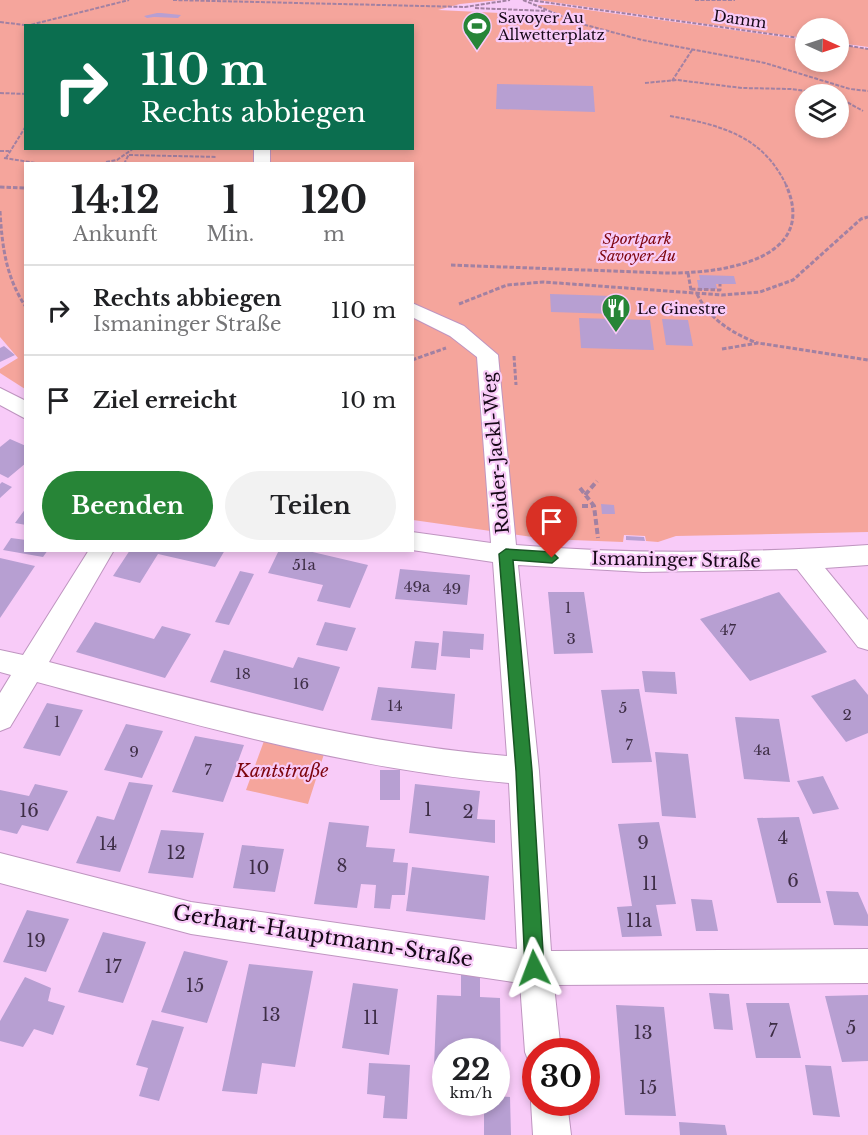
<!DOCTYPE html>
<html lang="de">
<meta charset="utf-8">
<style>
body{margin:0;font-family:"Libre Baskerville",serif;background:#f2f2f2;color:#202124;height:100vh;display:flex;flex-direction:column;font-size:22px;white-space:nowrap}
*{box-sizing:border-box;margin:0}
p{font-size:20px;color:#757577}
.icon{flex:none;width:33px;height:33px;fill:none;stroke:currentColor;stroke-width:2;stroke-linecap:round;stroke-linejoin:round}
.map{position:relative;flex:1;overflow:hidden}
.details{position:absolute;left:24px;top:162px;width:390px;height:390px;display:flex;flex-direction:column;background:#fff;border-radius:0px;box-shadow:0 3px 9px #0003}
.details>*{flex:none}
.hud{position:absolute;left:24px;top:24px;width:390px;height:126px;border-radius:0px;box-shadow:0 3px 9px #0003;background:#0b6e4f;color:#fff;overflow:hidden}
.needle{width:39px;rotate:93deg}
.buttons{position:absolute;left:795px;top:18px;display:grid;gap:12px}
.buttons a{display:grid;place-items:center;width:54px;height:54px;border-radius:50%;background:#fff;box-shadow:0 3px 9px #0003;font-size:30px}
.speed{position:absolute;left:432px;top:1038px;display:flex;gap:12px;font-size:30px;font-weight:700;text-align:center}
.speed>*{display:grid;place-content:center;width:78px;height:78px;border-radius:50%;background:#fff;box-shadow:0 3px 9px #0003;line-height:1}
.speed small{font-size:15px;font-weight:400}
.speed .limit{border:9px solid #d22;background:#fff;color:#111}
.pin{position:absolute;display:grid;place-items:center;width:51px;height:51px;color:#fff;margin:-62px -26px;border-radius:50% 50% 50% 0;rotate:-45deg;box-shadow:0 0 6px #0007}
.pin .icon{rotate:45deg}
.me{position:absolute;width:66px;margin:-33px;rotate:357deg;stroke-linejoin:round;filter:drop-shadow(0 0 4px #0008)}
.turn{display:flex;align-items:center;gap:21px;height:126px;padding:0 18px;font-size:27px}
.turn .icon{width:78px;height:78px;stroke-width:2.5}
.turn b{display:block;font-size:42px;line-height:51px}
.eta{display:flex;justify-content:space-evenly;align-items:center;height:102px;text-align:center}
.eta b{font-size:36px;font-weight:800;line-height:42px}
.button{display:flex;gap:12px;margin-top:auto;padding:12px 18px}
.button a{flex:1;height:69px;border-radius:36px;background:#278537;color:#fff;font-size:24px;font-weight:800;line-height:69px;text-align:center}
.button a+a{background:#f2f2f2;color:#202124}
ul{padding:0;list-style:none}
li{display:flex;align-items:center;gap:18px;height:90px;padding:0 18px;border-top:2px solid #e0e0e0}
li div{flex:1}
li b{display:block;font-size:22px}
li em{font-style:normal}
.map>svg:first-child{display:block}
</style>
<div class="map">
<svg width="868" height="1135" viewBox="0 0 868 1135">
<rect width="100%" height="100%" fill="#f8cbf8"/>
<!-- green -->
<path fill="#f5a59c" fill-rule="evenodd" d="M0,0h499l-39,4 -22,6 126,6 -27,-11h15l253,35 1,22h32l1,-17 29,4v483l-192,4 -18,6 -12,-1 -1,-5 -21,-1 -1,7 -77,-3 -133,-19 -1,-356h-386l-1,225 -25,-16v-4l18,-11 -18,-21zM26,26h386v122h-386zM806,94h32v34h-32z
M538,0h330v47l-29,-4 -1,-15h-32l-1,10z
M264,741l60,13 -16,50 -62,-14z"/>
<!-- building -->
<path fill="#b79fd2" d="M157,13h4l20,2 -3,3 -24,-1 -7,1 -3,-2z
M497,84l96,2 2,26 -99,-3z
M699,275l35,1 2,8h-20l1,5 -18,1 -2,-10h3z
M550,294l62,2 3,18 -64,-2z
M579,318l71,2 4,30 -73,-2z
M662,319l26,1 5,26 -27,-1z
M4,346l11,9 -15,7v-14z
M10,439l16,7v17l-18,15 -8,-4v-27z
M2,482l10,5 -12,11v-14z
M601,504l13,1 1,9h-13z
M26,508v17l-11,-2z
M626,536l18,1 1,4 -19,-1z
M11,538l15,2v10h22l-5,7 -40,-7z
M130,550h95l-10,17 -57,-13 -18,29 -27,-7z
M279,550h25l64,15 -18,43 -33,-7 6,-16 -55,-12z
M0,558l35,8 -35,52z
M400,569l70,6 -3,30 -72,-6z
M240,571l14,3 -25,51 -14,-3z
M548,592h36l9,61 -39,1z
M779,592l48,60 -77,29 -50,-62z
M95,622l59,17 8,-13 29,8 -26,44 -89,-26z
M325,622l31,6 -9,23 -31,-6z
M443,631l41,3 -1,16 -13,-1v9l-29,-2z
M415,641l24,2 -3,27 -25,-2z
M224,650l69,18 5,-11 42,10 -17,44 -113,-29z
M642,671l33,1 2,22 -32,-2z
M855,679l13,16v38l-22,9 -35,-46z
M378,687l77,7 -3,35 -81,-9z
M639,689l13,73 -40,1 -11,-73z
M47,703l36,7 -23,46 -37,-8z
M735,717l44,2 11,63 -46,-3z
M126,724l37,7 -21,47 -38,-8z
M195,736l49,9 -21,57 -51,-10z
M655,752l33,2 8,64 -34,-2z
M380,770h20v30h-20z
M823,776l16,33 -26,5 -16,-33z
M129,782l24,3 -33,87 -44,-9 21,-47 17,4z
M35,784l33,7 -20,40 -26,-6 -5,9 -17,-4v-40l29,6z
M415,784l65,7 -3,28 18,1v23l-86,-10z
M799,817l22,86h-44l-20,-85z
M329,822l40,4 -3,21 29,2 -2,13 15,1 -3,32h-13l-2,14 -16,-1 2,-23 -15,-1 -4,24 -43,-4z
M659,822l17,82 -20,1 6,31 -40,1 -5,-30 15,-1 -14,-82z
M161,830l43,3 -11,45 -45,-5z
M242,845l42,4 -9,43 -42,-4z
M412,867l77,9 -4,44 -79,-9z
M826,891l32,1 10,23v11l-34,-1z
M691,899l21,1 6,31h-22z
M27,910l42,9 -23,53 -43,-10z
M103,932l43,10 -23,61 -45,-11z
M184,951l44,10 -21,62 -46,-11z
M249,964l64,7 -18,96 -33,-4 -5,31 -35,-3z
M461,967l19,1v29l20,1 1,72 -5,-1v-17h-50v15l-12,-1 3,-71 24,1z
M25,977l26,11 -3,13 17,5 -12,29 -19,-6 -11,18 -23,-6v-20z
M353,983l45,6 -9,66 -47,-7z
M709,993l20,1 4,36 -19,-1z
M868,995v66l-26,1 -17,-66z
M746,1003h43l12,55h-45z
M616,1005l48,2 12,109 -51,-1z
M152,1020l32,7 -25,74 -20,-5 9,-28 -12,-3z
M369,1063l41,2 -3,54 -24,-1 2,-22 -18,-2z
M805,1065l26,1 9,51 -27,-2z
M496,1096l14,1 1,38h-27v-33h12z
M679,1122l46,3 2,10h-47z"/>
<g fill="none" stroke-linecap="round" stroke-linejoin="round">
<!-- minor casing -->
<g stroke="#bf95c0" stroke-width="2">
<path id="minor" d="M254,148h16v16h-16z
M412,303l52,23 34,29 18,190c118,10 235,8 352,0v20l-43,3 43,52v30l-10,-3 -61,-78 -154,3 -125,-7 21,206 12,180 317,-2v34l-314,2 7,67h-25v15l-6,-2 -5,-13 -5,-69 -329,-49 -191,-51v-30l191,49 326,47 -8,-166c-162,-14 -316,-59 -472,-101l-27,45 -10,4v-38l11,-18 -11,-3v-22l23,5 66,-105h25l-65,112c151,39 302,81 458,94l-14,-194 -81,-12v-18l79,11 -14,-186 -27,-21 -38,-19z
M0,388l26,13v18l-26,-14z
M536,1090v12h31l4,33h-38l-2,-33z"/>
</g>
<!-- path-far2 -->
<path stroke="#a281a2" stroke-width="2" stroke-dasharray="4 1.5" stroke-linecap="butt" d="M173,0l292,7 45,-7
M523,0l55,23 64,17 123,23 85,26 18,2
M529,0l277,39
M695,0h40
M475,8l70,3
M0,22l24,3
M26,26l103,-26
M838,44l30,5
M672,81l20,-31
M645,83l32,-3 65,8 49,1 38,5
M0,93l26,1
M838,97l25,14
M670,116c51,9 94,20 117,71
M0,151h9
M129,155l88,2
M4,158l38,6
M6,158l20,-32
M106,162l11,-2 17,-12
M124,164l5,-10"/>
<!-- path-far1 -->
<path stroke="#a281a2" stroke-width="3" stroke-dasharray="4.5 2" stroke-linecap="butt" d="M0,187l26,1
M0,211c2,35 6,67 26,96
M451,265l213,8c50,1 157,-10 122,-88
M688,273l3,17
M691,289l29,1v-6
M697,294c12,25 35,39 60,49
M459,304l48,-19 37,-3 178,13 38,-3 33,-12 68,-61 7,-2
M722,349l36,-6 110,17
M514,356l2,29
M412,360l34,-12"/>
<!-- path -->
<path stroke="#a281a2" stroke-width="4" stroke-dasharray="6 3" stroke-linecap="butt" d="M580,488l14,18 4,32
M585,495l12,-14
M582,506h11"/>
<!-- minor -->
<use href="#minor" fill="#fff" fill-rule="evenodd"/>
</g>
<!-- route -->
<path fill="#278537" stroke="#195624" stroke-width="1.5" d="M506,549l46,3 6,6 -6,5 -39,-3 19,211 12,197 -3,6 -7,3 -6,-3 -3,-6 -9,-197 -17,-217z"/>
<!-- icons -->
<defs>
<g id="stadium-pin" transform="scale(1.5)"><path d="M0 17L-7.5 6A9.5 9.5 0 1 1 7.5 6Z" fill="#278537" stroke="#f8cbf8"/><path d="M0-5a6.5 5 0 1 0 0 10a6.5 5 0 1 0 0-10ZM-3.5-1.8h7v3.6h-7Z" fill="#fff"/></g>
<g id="restaurant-pin" transform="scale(1.5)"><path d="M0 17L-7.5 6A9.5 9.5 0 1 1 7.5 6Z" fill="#278537" stroke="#f8cbf8"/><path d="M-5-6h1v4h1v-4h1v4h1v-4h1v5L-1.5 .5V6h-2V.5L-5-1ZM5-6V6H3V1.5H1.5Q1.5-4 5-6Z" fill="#fff"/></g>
</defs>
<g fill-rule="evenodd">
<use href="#stadium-pin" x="477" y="26"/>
<use href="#restaurant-pin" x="616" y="308"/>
</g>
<g text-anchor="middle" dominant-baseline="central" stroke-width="4.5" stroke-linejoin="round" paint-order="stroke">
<!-- far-poi labels -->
<g font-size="15" fill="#160817" stroke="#f8cbf8" text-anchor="start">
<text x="498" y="17">Savoyer Au<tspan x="498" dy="17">Allwetterplatz</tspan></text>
<text x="637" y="308">Le Ginestre</text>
</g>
<!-- far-street labels -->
<g font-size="15" fill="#160817" stroke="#f8cbf8">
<text transform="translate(740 19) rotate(8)">Damm</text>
</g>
<!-- far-park labels -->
<g font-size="15" font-style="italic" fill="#7e060f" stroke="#f8cbf8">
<text x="637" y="238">Sportpark<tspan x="637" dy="17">Savoyer Au</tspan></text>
</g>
<!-- number labels -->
<g font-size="15" fill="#3e2e46">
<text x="304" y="564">51a</text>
<text x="417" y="586">49a</text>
<text x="452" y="588">49</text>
<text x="568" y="607">1</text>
<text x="728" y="629">47</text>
<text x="571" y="638">3</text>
<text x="243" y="673">18</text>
<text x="301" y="683">16</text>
<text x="395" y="705">14</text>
<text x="623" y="707">5</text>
<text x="847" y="714">2</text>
<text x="57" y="721">1</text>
<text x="629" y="744">7</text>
<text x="762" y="749">4a</text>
<text x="134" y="751">9</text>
<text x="208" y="769">7</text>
</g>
<!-- street labels -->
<g font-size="18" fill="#160817" stroke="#f8cbf8">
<text transform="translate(496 453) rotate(-95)">Roider-Jackl-Weg</text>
<text transform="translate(676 560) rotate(1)">Ismaninger Straße</text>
</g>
<!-- park labels -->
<g font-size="18" font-style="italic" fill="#7e060f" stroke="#f8cbf8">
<text x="282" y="771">Kantstraße</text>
</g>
<!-- near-number labels -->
<g font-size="18" fill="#3e2e46">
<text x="428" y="810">1</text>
<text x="29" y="811">16</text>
<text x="468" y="812">2</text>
<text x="783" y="838">4</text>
<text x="643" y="843">9</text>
<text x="108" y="844">14</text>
<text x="176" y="853">12</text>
<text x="342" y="866">8</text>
<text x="259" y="868">10</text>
<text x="793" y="881">6</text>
<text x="650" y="884">11</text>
<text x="639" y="921">11a</text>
<text x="36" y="941">19</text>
<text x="113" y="967">17</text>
<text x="195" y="986">15</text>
<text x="271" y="1015">13</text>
<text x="371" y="1018">11</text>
<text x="851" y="1028">5</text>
<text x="773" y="1031">7</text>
<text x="643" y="1033">13</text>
<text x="648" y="1088">15</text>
</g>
<!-- near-street labels -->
<g font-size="21" fill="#160817" stroke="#f8cbf8">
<text transform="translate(323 936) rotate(9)">Gerhart-Hauptmann-Straße</text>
</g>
</g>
</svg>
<div class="buttons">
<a><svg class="needle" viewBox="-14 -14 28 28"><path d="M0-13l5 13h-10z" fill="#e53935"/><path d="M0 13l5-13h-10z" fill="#757577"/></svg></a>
<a><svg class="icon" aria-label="layers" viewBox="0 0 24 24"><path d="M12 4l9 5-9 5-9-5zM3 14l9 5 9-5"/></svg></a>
</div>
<div class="speed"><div>22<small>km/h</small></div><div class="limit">30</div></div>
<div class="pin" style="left:552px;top:558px;background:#d93025"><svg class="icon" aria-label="arrive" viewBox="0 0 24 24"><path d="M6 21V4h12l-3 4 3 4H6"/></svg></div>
<svg class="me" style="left:534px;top:968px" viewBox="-20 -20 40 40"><path d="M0-17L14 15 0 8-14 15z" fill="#278537" stroke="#fff" stroke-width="4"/></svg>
<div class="hud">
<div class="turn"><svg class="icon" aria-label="right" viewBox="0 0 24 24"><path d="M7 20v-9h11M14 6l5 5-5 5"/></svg><div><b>110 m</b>Rechts abbiegen</div></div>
</div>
<section class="details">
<div class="eta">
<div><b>14:12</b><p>Ankunft</p></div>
<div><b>1</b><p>Min.</p></div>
<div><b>120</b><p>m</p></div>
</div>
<ul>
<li><svg class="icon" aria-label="right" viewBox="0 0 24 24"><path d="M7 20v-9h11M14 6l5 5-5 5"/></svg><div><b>Rechts abbiegen</b><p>Ismaninger Straße</p></div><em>110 m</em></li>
<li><svg class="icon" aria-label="arrive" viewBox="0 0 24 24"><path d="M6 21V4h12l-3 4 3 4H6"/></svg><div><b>Ziel erreicht</b></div><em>10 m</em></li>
</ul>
<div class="button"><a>Beenden</a><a>Teilen</a></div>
</section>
</div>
